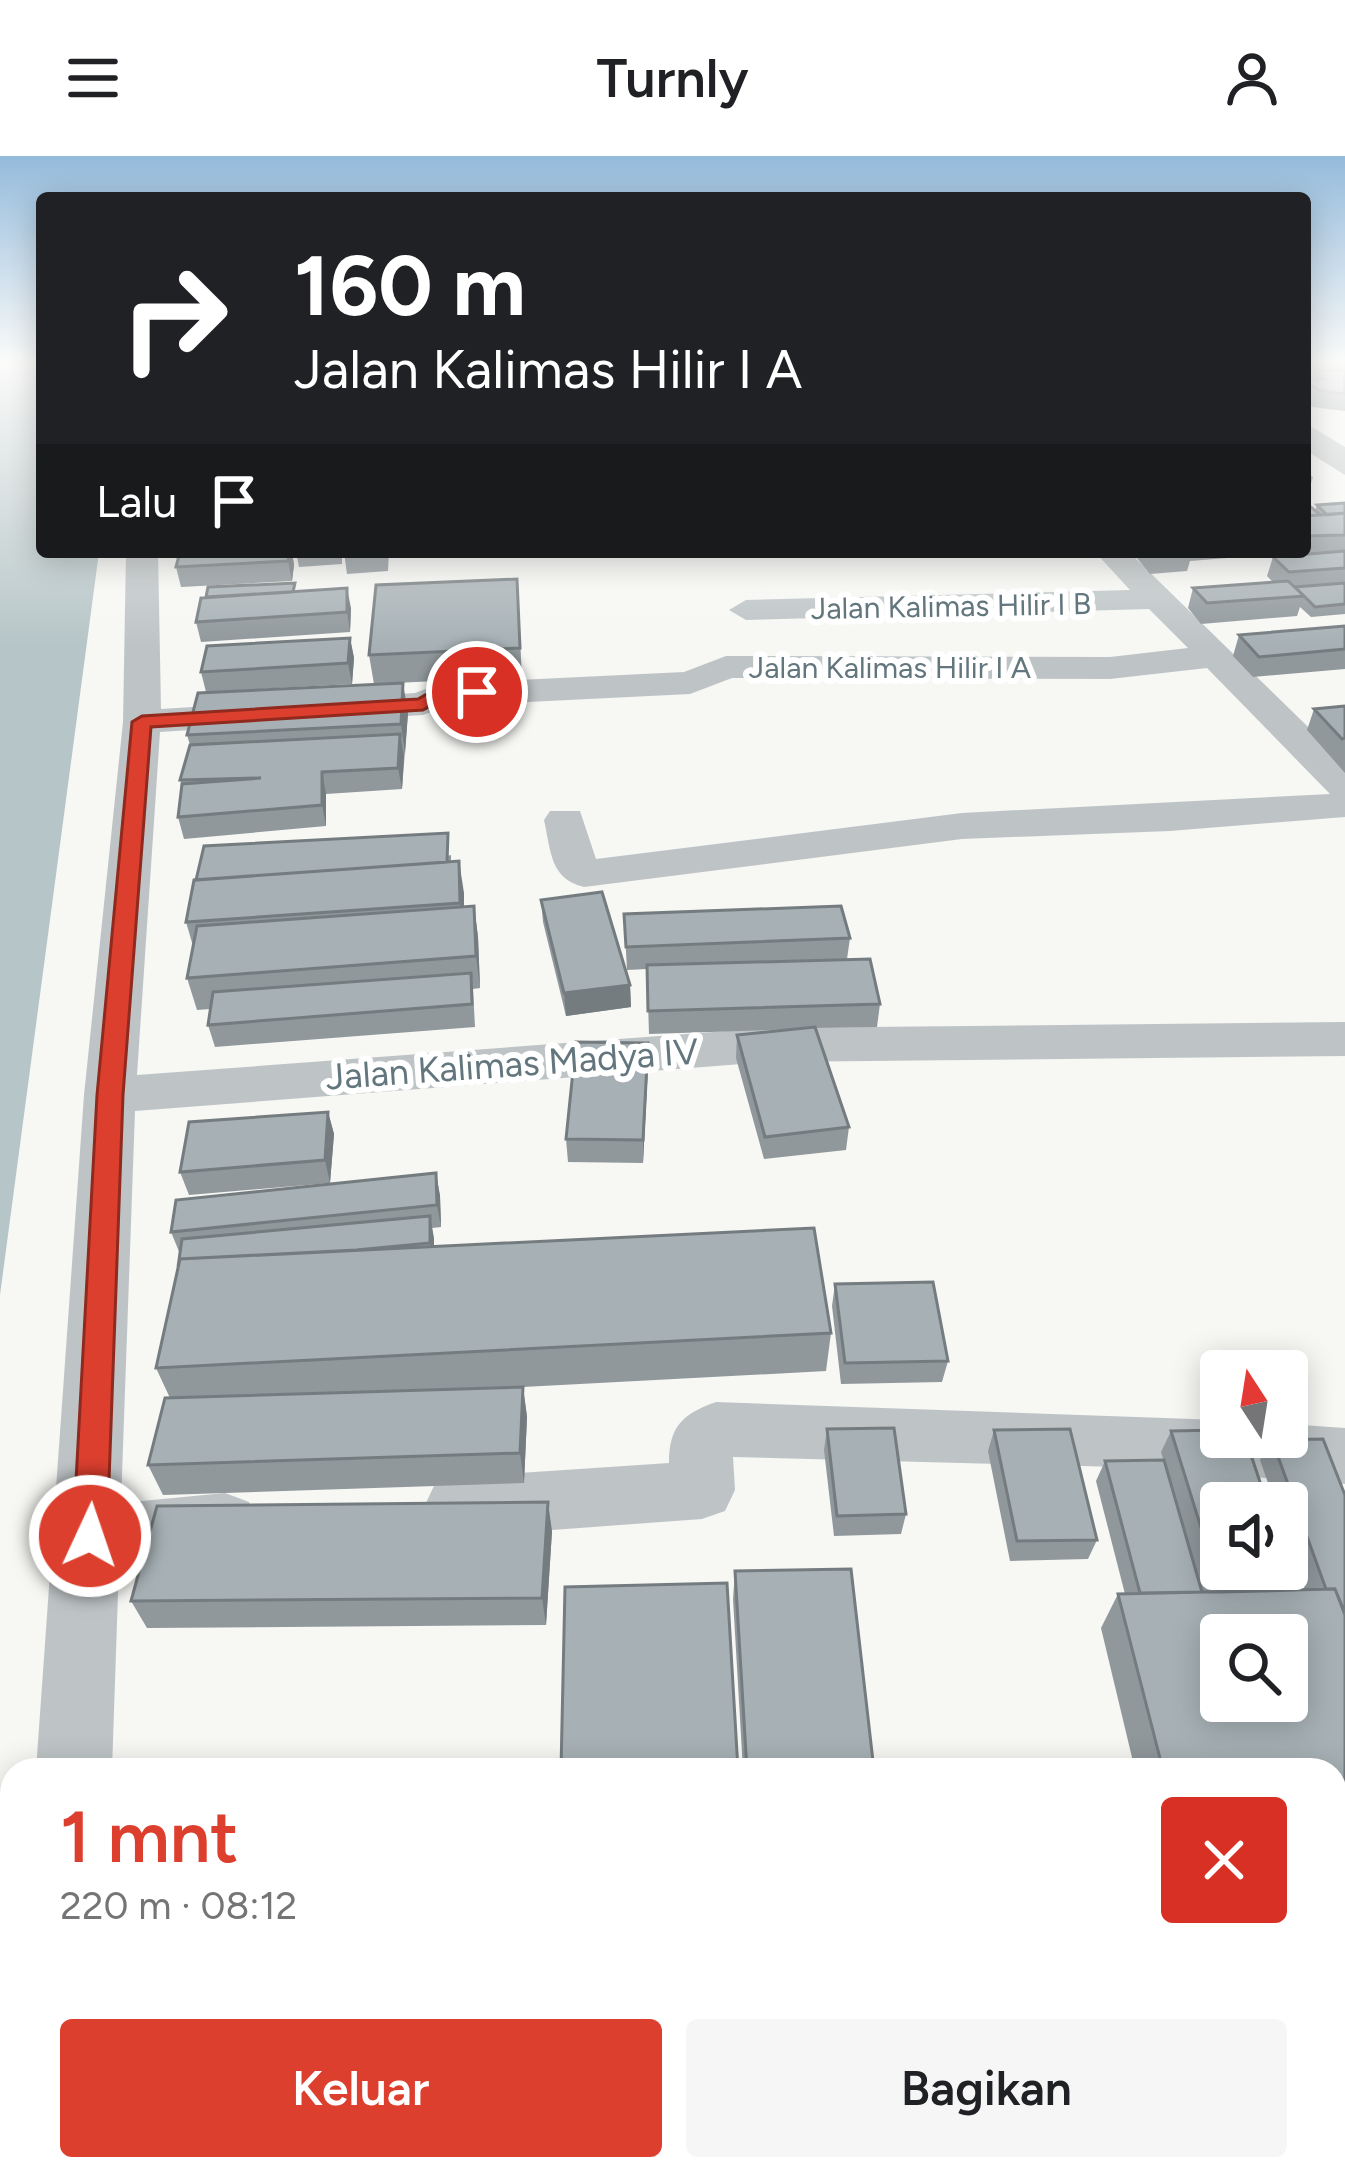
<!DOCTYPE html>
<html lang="id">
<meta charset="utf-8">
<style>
body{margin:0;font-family:Figtree,sans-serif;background:#f6f6f6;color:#202124;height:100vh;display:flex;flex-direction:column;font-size:45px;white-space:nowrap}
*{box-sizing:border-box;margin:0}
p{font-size:39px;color:#757577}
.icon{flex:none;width:66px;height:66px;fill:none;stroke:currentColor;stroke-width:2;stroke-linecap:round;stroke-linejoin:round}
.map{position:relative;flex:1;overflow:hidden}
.sheet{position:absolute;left:0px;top:1602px;width:1347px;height:423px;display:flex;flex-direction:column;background:#fff;border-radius:36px 36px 0 0;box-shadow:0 6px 30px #0003}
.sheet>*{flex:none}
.top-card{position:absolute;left:36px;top:36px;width:1275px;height:366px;border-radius:12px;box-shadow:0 6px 30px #0003;background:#202124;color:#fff;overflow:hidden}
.needle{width:78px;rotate:348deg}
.tools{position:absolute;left:1200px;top:1194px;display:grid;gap:24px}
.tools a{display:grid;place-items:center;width:108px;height:108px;border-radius:12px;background:#fff;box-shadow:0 6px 30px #0003;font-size:60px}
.pin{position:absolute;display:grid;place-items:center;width:102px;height:102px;color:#fff;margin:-51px;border:6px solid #fff;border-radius:50%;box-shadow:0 3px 12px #0007}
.me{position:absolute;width:132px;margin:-66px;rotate:3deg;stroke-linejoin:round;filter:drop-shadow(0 0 9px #0008)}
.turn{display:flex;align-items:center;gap:42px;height:252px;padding:0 60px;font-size:54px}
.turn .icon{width:156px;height:156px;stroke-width:2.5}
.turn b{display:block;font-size:84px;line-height:102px}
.then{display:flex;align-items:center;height:114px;padding:0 60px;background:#0003;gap:24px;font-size:45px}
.round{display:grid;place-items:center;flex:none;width:126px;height:126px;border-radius:12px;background:#f6f6f6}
.headline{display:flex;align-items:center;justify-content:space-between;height:204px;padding:0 60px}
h1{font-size:72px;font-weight:600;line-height:90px;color:#dd3f2e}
.primary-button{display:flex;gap:24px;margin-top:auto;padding:24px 60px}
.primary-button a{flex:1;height:138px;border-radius:12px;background:#dd3f2e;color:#fff;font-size:48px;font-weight:600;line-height:138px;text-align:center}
.primary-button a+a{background:#f6f6f6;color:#202124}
header{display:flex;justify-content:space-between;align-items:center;height:156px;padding:0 60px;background:#fff;font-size:54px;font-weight:600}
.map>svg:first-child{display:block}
</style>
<header><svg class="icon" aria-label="menu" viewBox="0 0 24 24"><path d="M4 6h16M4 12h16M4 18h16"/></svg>Turnly<svg class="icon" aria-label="person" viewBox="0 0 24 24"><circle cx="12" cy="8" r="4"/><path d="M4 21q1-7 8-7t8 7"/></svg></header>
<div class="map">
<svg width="1345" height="2024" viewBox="0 0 1345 2024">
<rect width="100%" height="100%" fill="#f7f7f4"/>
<!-- water -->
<path fill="#b6c5c7" d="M0,206h42v190h57l-99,743z"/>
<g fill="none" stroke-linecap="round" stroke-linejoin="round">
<!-- minor -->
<path fill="#bec4c6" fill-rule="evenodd" d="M126,396h32l3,157 254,-16 24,-9 245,-12 42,-16 384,1 78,-9 -39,-39 -403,11 -17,-10 17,-10 384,-10 -35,-38h34l216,211v54l-175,14 -208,8 -378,48c-34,-8 -33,-36 -40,-67l6,-9h30l16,48 366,-46 368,-19 -123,-126 -97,11 -378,-1 -42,16 -243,12 -24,9 -263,17 -23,343 631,-47 577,-6v34l-577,6 -633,49 -14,392 104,-10 24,9 9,21 -9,21 -24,9 -106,11 -7,206h-76l48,-675 39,-373z
M716,1246l505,18v17h66v-13l58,4v56l-226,-17 -386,-10 2,33 -10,21 -23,8 -245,18 -23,-9 -10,-21 10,-21 23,-9 212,-14c0,-36 13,-49 47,-61z
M1335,1877h10v86h-10z
M12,1991v22h108l-5,11h-113z"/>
<!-- tertiary -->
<path fill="#bec4c6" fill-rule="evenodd" d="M1305,267l40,24v28l-40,-25z"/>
</g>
<!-- wall -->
<path fill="#90989c" d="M1305,206h40v49l-33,-4 -7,-5v-22l8,-1h-8z
M1305,314l8,7 -8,25z
M1345,347v111l-34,3 -11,-10 -3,9 -96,8 -13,-16 5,-20 80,-6 -6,-6 6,-19 9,-1 -25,1 -5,-5h53v-44l10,3 2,-6z
M292,396l2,13 -2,16 -111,6 -5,-20z
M296,396h46v12l-43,3z
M344,396h45l-1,19 -41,3z
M1132,396h110l-2,5 -50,4 -3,10 -37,3z
M517,423l5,98 -148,7 -5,-29z
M296,436l55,16 -1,24 -149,10 -5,-20z
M1345,470v43l-92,8 -20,-21 6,-21z
M350,482l4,20 -2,26 -146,8 -5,-20z
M1345,550v67l-38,-43 7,-21z
M408,557l-6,76 -76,5v32l-142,13 -6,-22 4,-31 -2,-6 10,-35 -3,-10z
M451,699v7l8,-1 5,45h10l4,31 2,51 -7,1 2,38 -260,20 -7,-22 2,-16 -13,1 -10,-32 6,-32 -7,-24z
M541,744l89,85 1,22 -65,9 -23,-94z
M624,758l226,24 -3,21 33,45 -3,23 -62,1 34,99 -3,23 -82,9 -28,-101 1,-23 61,-6 -149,5 -2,-65 -20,1z
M648,910l-5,97 -75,-1 -2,-23z
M328,956l6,22 -4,49 -141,12 -9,-23z
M436,1017l4,23 1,31 -9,1 2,19 397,86 -5,38 -303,16 4,30 -3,66 -361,12 -15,-30 22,-67 -14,-30 24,-114 -9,-22z
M835,1128l113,77 -6,21 -101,2 -9,-78z
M827,1273l79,85 -5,20 -67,2 -10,-86z
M994,1274l103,110 -9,19 -78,2 -22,-110z
M1171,1275l126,159h8l-18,-52v-35h-12l-15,-43 12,-20 73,55v511h-10v-236h-200l-34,-142 17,-34h7l-29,-113 9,-20 98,131 -42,-140z
M552,1375l-6,94 -399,3 -16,-27z
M735,1415l139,199h-131l-10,-171z"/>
<!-- shaded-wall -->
<path fill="#757c7f" d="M289,396h3l2,13 -2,16 -4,-20z
M347,432l4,20 -1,24 -3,-20z
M350,482l4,20 -2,26 -4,-21z
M403,527l5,30 -3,41 -4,-30z
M400,578l4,22 -2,33 -4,-21z
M322,616l4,22v32l-4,-21z
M459,705l5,32v41l-4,-31z
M474,750l4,31 2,51 -4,-32z
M630,829l1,22 -65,9 -2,-23z
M648,887v23l-5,97v-23z
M328,956l6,22 -4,49 -5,-23z
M436,1017l4,23 1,31 -4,-22z
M430,1060l4,22v28l-4,-23z
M523,1231l4,30 -3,66 -4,-30z
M548,1346l4,29 -6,94 -4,-27z"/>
<!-- building -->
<path fill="#a7b1b5" stroke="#757c7f" stroke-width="3" fill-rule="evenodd" d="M1345,214v24l-27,-4 -13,-9 20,-2 -10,-8z
M1345,347v10l-18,2 -10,-10z
M1311,351l9,8 -15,1v-8z
M1345,357v22l-40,1v-20z
M1345,395v17l-56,4 -16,-15z
M180,396h109l-1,9 -112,6z
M517,423l3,69 -151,7 7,-70z
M1288,425l16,15 -97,7 -14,-15z
M295,427l-2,9 -87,5 2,-10z
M1345,427v21l-30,3 -20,-20z
M347,432v24l-151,10 5,-24z
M1345,470v23l-86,8 -20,-22z
M350,482l-2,25 -147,9 6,-26z
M403,527l-2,41 -214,11 11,-42z
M1345,550v32l-3,1 -28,-30z
M400,578l-2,34 -76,4v33l-144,12 4,-33 79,-6 -81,2 10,-35z
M448,677l-1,29 -251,18 8,-34z
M459,705l1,42 -274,19 8,-42z
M602,736l28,93 -66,8 -23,-93z
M474,750l2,50 -289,22 10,-52z
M841,750l9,32 -224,9 -2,-33z
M870,803l10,45 -232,7 -1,-46z
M471,817l1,31 -264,21 5,-33z
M815,871l34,100 -84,10 -28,-102z
M576,886l72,1 -5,97 -77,-1z
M328,956l-3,48 -145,12 9,-50z
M436,1017l1,32 -266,27 5,-32z
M430,1060v27l-74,7 -176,9 -2,8 4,-28z
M814,1072l17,105 -675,35 24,-109z
M933,1126l15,79 -103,2 -10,-79z
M523,1231l-3,66 -372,12 17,-67z
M894,1272l12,86 -69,2 -10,-87z
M1070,1273l27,111 -80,1 -23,-111z
M1221,1274v7h24l22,66h-46v66h66v-8l10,29 -76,2 -50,-161z
M1323,1283l22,56v118l-10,-24h-9l-54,-149z
M1164,1304l38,132 -62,1 -35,-132z
M548,1346l-6,96 -411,3 26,-95z
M851,1413l23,201h-127l-12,-199z
M727,1427l11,187h-177l4,-183z
M1335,1433l10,26v369h-10v-214h-172l-45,-176zM1221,1479h66v66h-66z
M116,2013h607l1,11h-609z"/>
<!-- sky -->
<linearGradient id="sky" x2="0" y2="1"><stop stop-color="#94bbdb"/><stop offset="0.42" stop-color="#fbfbfa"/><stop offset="1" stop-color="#fbfbfa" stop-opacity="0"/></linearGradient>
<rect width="1345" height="490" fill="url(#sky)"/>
<!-- route -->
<path fill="#dd3f2e" stroke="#90291e" stroke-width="3" d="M477,531l7,1v8l-45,5 -16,9 -272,17 -28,368 -16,441 -5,11 -12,4 -12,-4 -5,-11 24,-441 35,-373 10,-6 276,-17 16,-9z"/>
<g text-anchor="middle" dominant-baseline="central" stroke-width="12" stroke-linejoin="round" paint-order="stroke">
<!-- far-street labels -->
<g font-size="30" fill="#63767e" stroke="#fff">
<text transform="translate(951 450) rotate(-1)">Jalan Kalimas Hilir I B</text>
<text x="890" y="511">Jalan Kalimas Hilir I A</text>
</g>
<!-- street labels -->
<g font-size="36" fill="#63767e" stroke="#fff">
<text transform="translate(512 908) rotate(-4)">Jalan Kalimas Madya IV</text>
</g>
</g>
</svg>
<div class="tools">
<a><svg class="needle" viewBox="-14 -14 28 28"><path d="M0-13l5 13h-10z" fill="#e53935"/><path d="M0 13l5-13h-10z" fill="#757577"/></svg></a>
<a><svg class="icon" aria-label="sound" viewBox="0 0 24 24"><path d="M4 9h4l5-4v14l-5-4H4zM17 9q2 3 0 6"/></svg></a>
<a><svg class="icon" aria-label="search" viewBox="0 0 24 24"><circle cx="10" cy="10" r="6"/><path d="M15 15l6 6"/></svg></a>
</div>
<div class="pin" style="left:477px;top:536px;background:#d93025"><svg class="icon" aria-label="arrive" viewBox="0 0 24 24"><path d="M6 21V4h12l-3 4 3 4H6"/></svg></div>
<svg class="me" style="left:90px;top:1380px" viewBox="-20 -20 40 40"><circle r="17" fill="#dd3f2e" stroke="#fff" stroke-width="3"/><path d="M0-11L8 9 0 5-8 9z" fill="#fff"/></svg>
<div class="top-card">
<div class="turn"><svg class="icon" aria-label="right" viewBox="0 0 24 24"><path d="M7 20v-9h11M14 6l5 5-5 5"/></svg><div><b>160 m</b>Jalan Kalimas Hilir I A</div></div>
<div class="then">Lalu<svg class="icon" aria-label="arrive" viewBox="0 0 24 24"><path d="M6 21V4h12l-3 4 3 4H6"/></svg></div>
</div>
<section class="sheet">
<div class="headline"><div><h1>1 mnt</h1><p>220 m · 08:12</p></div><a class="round" style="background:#d93025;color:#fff"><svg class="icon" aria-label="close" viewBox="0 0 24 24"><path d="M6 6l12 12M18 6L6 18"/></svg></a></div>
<div class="primary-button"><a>Keluar</a><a>Bagikan</a></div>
</section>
</div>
